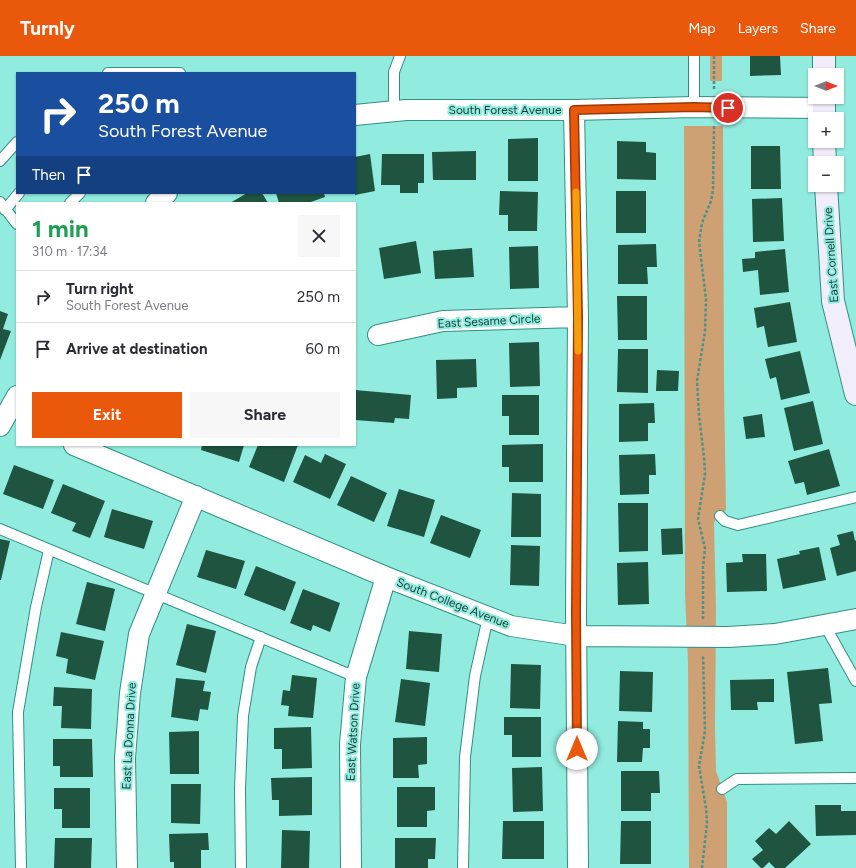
<!DOCTYPE html>
<meta charset="utf-8">
<style>
body{margin:0;font-family:Figtree,sans-serif;background:#f7f7f7;color:#2b2b33;height:100vh;display:flex;flex-direction:column;font-size:15px;white-space:nowrap}
*{box-sizing:border-box;margin:0}
p{font-size:13px;color:#7c7c81}
.icon{flex:none;width:22px;height:22px;fill:none;stroke:currentColor;stroke-width:2;stroke-linecap:round;stroke-linejoin:round}
.map{position:relative;flex:1;overflow:hidden}
.details{position:absolute;left:16px;top:146px;width:340px;height:244px;display:flex;flex-direction:column;background:#fff;border-radius:0px;box-shadow:0 1px 3px #0004}
.details>*{flex:none}
.guide{position:absolute;left:16px;top:16px;width:340px;height:122px;border-radius:0px;box-shadow:0 1px 3px #0004;background:#1a4fa0;color:#fff;overflow:hidden}
.needle{width:26px;rotate:90deg}
.fabs{position:absolute;left:808px;top:12px;display:grid;gap:8px}
.fabs a{display:grid;place-items:center;width:36px;height:36px;border-radius:0px;background:#fff;box-shadow:0 1px 3px #0004;font-size:20px}
.pin{position:absolute;display:grid;place-items:center;width:34px;height:34px;color:#fff;margin:-17px;border:2px solid #fff;border-radius:50%;box-shadow:0 1px 4px #0007}
.me{position:absolute;width:44px;margin:-22px;rotate:0deg;stroke-linejoin:round;filter:drop-shadow(0 0 3px #0008)}
.turn{display:flex;align-items:center;gap:14px;height:84px;padding:0 16px;font-size:18px}
.turn .icon{width:52px;height:52px;stroke-width:2.5}
.turn b{display:block;font-size:28px;line-height:34px}
.then{display:flex;align-items:center;height:38px;padding:0 16px;background:#0003;gap:8px;font-size:15px}
.round{display:grid;place-items:center;flex:none;width:42px;height:42px;border-radius:0px;background:#f7f7f7}
.overview{display:flex;align-items:center;justify-content:space-between;height:68px;padding:0 16px}
h1{font-size:24px;font-weight:700;line-height:30px;color:#1e9e55}
.action{display:flex;gap:8px;margin-top:auto;padding:8px 16px}
.action a{flex:1;height:46px;border-radius:0px;background:#ea580c;color:#fff;font-size:16px;font-weight:700;line-height:46px;text-align:center}
.action a+a{background:#f7f7f7;color:#2b2b33}
ul{padding:0;list-style:none}
li{display:flex;align-items:center;gap:12px;height:52px;padding:0 16px;border-top:1px solid #e1e1e2}
li div{flex:1}
li b{display:block;font-size:15px}
li em{font-style:normal}
header{display:flex;align-items:center;gap:24px;box-sizing:border-box;height:56px;padding:0 20px;background:#ea580c;color:#fff}
header strong{font-size:19px}
nav{display:flex;gap:22px;margin-inline-start:auto;font-size:14px}
.map>svg:first-child{display:block}
</style>
<header>
<strong>Turnly</strong>
<nav><a>Map</a><a>Layers</a><a>Share</a></nav>
</header>
<div class="map">
<svg width="856" height="812" viewBox="0 0 856 812">
<rect width="100%" height="100%" fill="#91ecdf"/>
<!-- green -->
<path fill="#cea175" d="M710,0h12v25h-12z
M684,70h39l1,258 2,126 -12,12 2,87 -1,118 1,44 11,31v66h-38l-1,-205 -3,-68z"/>
<!-- building -->
<path fill="#1f5440" d="M750,0h30l1,19 -31,1z
M538,82v43h-30v-42z
M617,85l29,1v10l10,1v27l-39,-1z
M751,90h29l1,43h-30z
M476,95v29h-43l-1,-28z
M370,98l5,37 -20,4v-38z
M382,98h42v29h-6v10h-18v-8h-19z
M500,135l38,1 -1,39h-29v-16h-9z
M616,135h30v42h-30z
M247,137h15l6,10h-38z
M276,137h48l1,4 -17,6h-29z
M782,142l2,43 -31,1 -1,-43z
M416,185l5,32 -37,6 -5,-31z
M656,188l1,23h-10l1,17h-30v-39z
M538,190l1,42 -29,1 -1,-42z
M472,192l2,29 -39,2 -2,-28z
M785,193l4,43 -29,3 -2,-25 -15,2 -1,-13 13,-1v-6z
M617,240h30v44h-29z
M790,246l7,40 -29,5 -4,-21 -7,2 -3,-20z
M0,255l8,3 -5,15 8,2 -11,29z
M539,286l1,44 -30,1 -1,-44z
M618,293h30v44l-31,-1z
M800,295l10,42 -29,7 -5,-23 -6,2 -5,-20z
M476,303l1,28 -20,1v10l-20,1 -1,-39z
M657,314l22,1 -1,20h-22z
M355,334l56,5 -2,24 -14,-1 -1,5 -39,-3z
M502,339h37v40h-30v-19h-7z
M813,345l10,43 -29,7 -10,-43z
M654,347l1,20h-7v18l-29,1v-38z
M762,358l3,23 -19,2 -3,-22z
M543,388v38h-34v-15h-7v-22z
M202,389h42l-5,17 -38,-12z
M258,389h40l-14,37 -35,-15z
M829,393l11,37 -33,9 -3,-13 -9,2 -7,-23z
M325,398l21,10 -16,35 -37,-17 12,-27 16,8z
M655,398l1,21h-7v19l-29,1 -1,-40z
M14,409l40,15 -11,29 -40,-15z
M351,420l36,17 -13,29 -37,-17z
M63,428l42,17 -15,37 -18,-7 4,-8 -25,-10z
M399,433l36,11 -11,37 -37,-11z
M512,437l29,1v43h-30z
M618,447h30v48l-29,1z
M112,453l41,12 -9,28 -40,-12z
M441,459l40,15 -11,28 -40,-15z
M682,472l1,26 -21,1 -1,-26z
M853,475l2,10 1,-1v31l-19,5 -7,-28 10,-3 -3,-10z
M0,483l10,2 -9,39h-1z
M511,489l29,1 -1,40 -29,-1z
M819,491l7,33 -43,9 -6,-30 23,-5 -1,-3z
M206,494l39,11 -9,28 -39,-12z
M742,498h24l1,37 -40,1 -1,-29 17,-1z
M648,506l1,42 -31,1 -1,-42z
M256,510l40,16 -11,29 -41,-16z
M87,526l28,7 -10,42 -29,-7z
M303,533l37,14 -10,29 -17,-7 -2,6 -21,-8z
M187,568l29,7 -10,42 -30,-8z
M409,575l33,3 -3,38 -33,-3z
M61,576l43,9 -9,39 -29,-7 2,-14 -12,-3z
M511,608l30,1 -1,44 -30,-1z
M828,612l4,35 -13,1 4,37 -28,3 -8,-72z
M620,615l33,1 -1,40 -33,-1z
M292,619l25,3 -4,40 -25,-2 1,-10 -8,-1 2,-15 7,1z
M176,622l29,3 -2,10 8,1 -3,18 -8,-1 -2,12 -27,-4z
M401,623l29,4 -5,43 -30,-4z
M774,623v23h-17l1,8h-27l-1,-30z
M54,631l38,2 -1,40 -30,-1 1,-22h-9z
M504,661h37v40h-29v-22h-8z
M618,665l25,1v7h7v19h-7l-1,14h-25z
M311,671l1,41 -30,1v-20h-8v-21z
M199,675v43h-29l-1,-42z
M427,681v27l-9,1 1,13h-26v-40z
M53,683h39l1,38h-33v-11h-7z
M542,711l1,44 -30,1 -1,-44z
M621,715h38l1,22h-9v18h-30z
M312,721v38l-33,1v-16h-7l-1,-22z
M171,728h30l-1,40 -29,-1z
M397,731h38v23l-8,1v16h-30z
M54,732h36v40h-28v-19h-8z
M815,749h26v6h15v24l-40,1z
M503,765h41v38h-42z
M621,765h30v43h-31z
M789,765l22,23 -26,24h-10l-6,-6 -6,6h-2l-9,-9 11,-9 -8,-9 14,-13 7,6z
M282,774l28,1 -1,37h-28z
M208,777l1,17h-8v18h-27v-6h-4l-1,-28z
M55,782h37l-1,30h-37z
M395,782h41l-1,21h-7v9h-33z"/>
<g fill="none" stroke-linecap="round" stroke-linejoin="round">
<!-- lane casing -->
<g stroke="#318f85" stroke-width="12">
<path id="lane" d="M694,0v51
M108,17h72
M394,55v-39l6,-16
M0,105l17,-19
M0,146l17,22
M70,147l10,-10
M5,154l14,-17
M720,460l5,5 13,4 118,-28
M0,473l356,148
M824,568l32,57
M722,733l15,-10 119,-1
M21,812l-3,-156 18,-105 13,-57
M241,812l-1,-80 3,-72 8,-49 10,-30
M463,812l2,-111 10,-81 13,-59"/>
</g>
<!-- street casing -->
<g stroke="#318f85" stroke-width="22">
<path id="street" d="M574,54l4,207 -2,294 2,257
M355,59l51,-5h168l120,-3 130,1
M156,147l11,-10
M378,279l65,-14 135,-4
M0,370l17,-30
M74,389l312,132 125,49 65,10 152,1 47,-3 81,-15
M127,812l-2,-110 5,-65 9,-59 57,-138
M351,812l-1,-124 6,-67 30,-100"/>
</g>
<!-- secondary casing -->
<g stroke="#318f85" stroke-width="24">
<path id="secondary" d="M824,19v-19
M824,41v22
M824,85l1,22
M826,129l7,116 23,93"/>
</g>
<!-- path -->
<path stroke="#519087" stroke-width="2.5" stroke-dasharray="3 2" stroke-linecap="butt" d="M714,0v34
M703,563v-51l2,-20 -7,-29 7,-45 -1,-17 -5,-42 -2,-34 8,-50 1,-32 -7,-57 3,-19 9,-22 2,-11 1,-64
M702,812l5,-45 -1,-15 -7,-42 6,-35 -2,-76"/>
<!-- lane -->
<use href="#lane" stroke="#fff" stroke-width="10"/>
<!-- street -->
<use href="#street" stroke="#fff" stroke-width="20"/>
<!-- secondary -->
<use href="#secondary" stroke="#f2edfa" stroke-width="22"/>
</g>
<g fill="none" stroke-linecap="round" stroke-linejoin="round">
<!-- route casing -->
<g stroke="#983908" stroke-width="10">
<path id="route" d="M577,693l-1,-138 2,-294 -4,-207 120,-3 34,1"/>
</g>
<!-- route -->
<use href="#route" stroke="#ea580c" stroke-width="7"/>
<!-- slow -->
<path stroke="#f59e0b" stroke-width="7" d="M576,136l2,159"/>
</g>
<g text-anchor="middle" dominant-baseline="central" stroke-width="4" stroke-linejoin="round" paint-order="stroke">
<!-- street labels -->
<g font-size="12" fill="#183e39" stroke="#91ecdf">
<text x="505" y="54">South Forest Avenue</text>
<text transform="translate(831 199) rotate(-94)">East Cornell Drive</text>
<text transform="translate(489 265) rotate(-3)">East Sesame Circle</text>
<text transform="translate(453 547) rotate(21)">South College Avenue</text>
<text transform="translate(353 676) rotate(-87)">East Watson Drive</text>
<text transform="translate(129 680) rotate(-87)">East La Donna Drive</text>
</g>
</g>
</svg>
<div class="fabs">
<a><svg class="needle" viewBox="-14 -14 28 28"><path d="M0-13l5 13h-10z" fill="#e53935"/><path d="M0 13l5-13h-10z" fill="#7c7c81"/></svg></a>
<a>+</a>
<a>−</a>
</div>
<div class="pin" style="left:728px;top:52px;background:#d93025"><svg class="icon" aria-label="arrive" viewBox="0 0 24 24"><path d="M6 21V4h12l-3 4 3 4H6"/></svg></div>
<svg class="me" style="left:577px;top:693px" viewBox="-20 -20 40 40"><circle r="19" fill="#fff"/><path d="M0-13L10 11 0 6-10 11z" fill="#ea580c"/></svg>
<div class="guide">
<div class="turn"><svg class="icon" aria-label="right" viewBox="0 0 24 24"><path d="M7 20v-9h11M14 6l5 5-5 5"/></svg><div><b>250 m</b>South Forest Avenue</div></div>
<div class="then">Then<svg class="icon" aria-label="arrive" viewBox="0 0 24 24"><path d="M6 21V4h12l-3 4 3 4H6"/></svg></div>
</div>
<section class="details">
<div class="overview"><div><h1>1 min</h1><p>310 m · 17:34</p></div><a class="round"><svg class="icon" aria-label="close" viewBox="0 0 24 24"><path d="M6 6l12 12M18 6L6 18"/></svg></a></div>
<ul>
<li><svg class="icon" aria-label="right" viewBox="0 0 24 24"><path d="M7 20v-9h11M14 6l5 5-5 5"/></svg><div><b>Turn right</b><p>South Forest Avenue</p></div><em>250 m</em></li>
<li><svg class="icon" aria-label="arrive" viewBox="0 0 24 24"><path d="M6 21V4h12l-3 4 3 4H6"/></svg><div><b>Arrive at destination</b></div><em>60 m</em></li>
</ul>
<div class="action"><a>Exit</a><a>Share</a></div>
</section>
</div>
